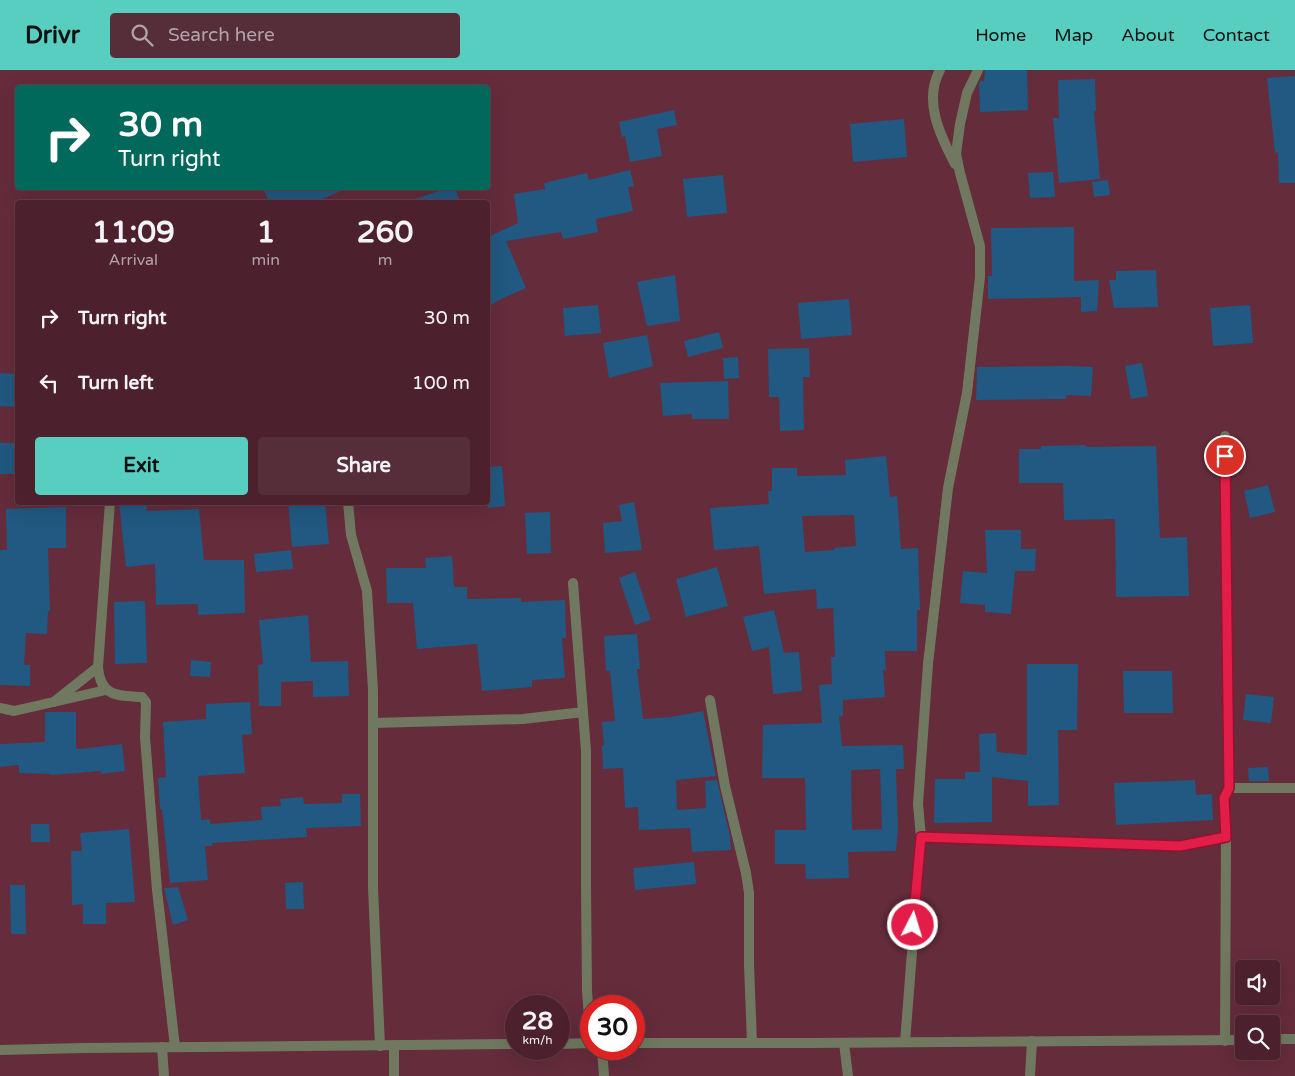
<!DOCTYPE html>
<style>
body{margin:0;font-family:"Varela Round",sans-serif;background:#562e39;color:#f1f3f6;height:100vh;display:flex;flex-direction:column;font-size:19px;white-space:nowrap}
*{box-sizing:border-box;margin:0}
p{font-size:16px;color:#b2a3aa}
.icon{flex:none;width:28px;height:28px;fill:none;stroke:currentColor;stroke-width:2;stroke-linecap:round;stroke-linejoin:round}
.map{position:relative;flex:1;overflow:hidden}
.drawer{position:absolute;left:15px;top:130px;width:475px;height:305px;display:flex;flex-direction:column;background:#4c212d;border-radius:5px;box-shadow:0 5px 20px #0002,0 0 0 1px #633e49}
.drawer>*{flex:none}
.guide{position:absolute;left:15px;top:15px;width:475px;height:105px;border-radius:5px;box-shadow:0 5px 20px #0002,0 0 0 1px #633e49;background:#00695c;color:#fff;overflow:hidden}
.controls{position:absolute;left:1235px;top:890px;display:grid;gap:10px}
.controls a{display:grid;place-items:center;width:45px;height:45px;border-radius:5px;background:#4c212d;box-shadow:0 5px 20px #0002,0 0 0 1px #633e49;font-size:25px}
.speed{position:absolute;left:505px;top:925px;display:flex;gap:10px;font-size:25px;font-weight:700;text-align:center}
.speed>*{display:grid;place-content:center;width:65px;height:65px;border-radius:50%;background:#4c212d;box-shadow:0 5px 20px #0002,0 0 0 1px #633e49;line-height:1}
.speed small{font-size:12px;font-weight:400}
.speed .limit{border:8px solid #d22;background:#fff;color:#111}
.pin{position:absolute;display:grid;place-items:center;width:42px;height:42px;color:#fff;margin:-21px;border:2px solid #fff;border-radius:50%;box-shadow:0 1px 5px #0007}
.me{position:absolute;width:55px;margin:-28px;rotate:5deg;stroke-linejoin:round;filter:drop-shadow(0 0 4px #0008)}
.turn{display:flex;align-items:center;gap:18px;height:105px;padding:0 20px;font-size:22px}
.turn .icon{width:65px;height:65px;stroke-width:2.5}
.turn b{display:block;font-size:35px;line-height:42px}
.eta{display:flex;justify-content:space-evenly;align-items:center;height:85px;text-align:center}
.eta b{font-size:30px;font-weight:700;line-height:35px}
.action{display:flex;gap:10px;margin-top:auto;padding:10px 20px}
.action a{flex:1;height:58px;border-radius:5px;background:#58cec0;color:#111;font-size:20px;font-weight:700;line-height:58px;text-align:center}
.action a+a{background:#562e39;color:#f1f3f6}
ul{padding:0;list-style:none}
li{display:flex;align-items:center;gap:15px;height:65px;padding:0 20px}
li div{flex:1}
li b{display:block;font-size:19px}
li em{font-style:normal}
header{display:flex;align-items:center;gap:30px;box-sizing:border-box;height:70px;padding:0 25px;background:#58cec0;color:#111}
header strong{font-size:24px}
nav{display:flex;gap:28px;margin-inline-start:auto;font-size:18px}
.search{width:350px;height:45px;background:#562e39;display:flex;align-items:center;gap:12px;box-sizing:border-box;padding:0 18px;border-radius:5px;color:#b2a3aa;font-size:19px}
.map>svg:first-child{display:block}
</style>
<header>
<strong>Drivr</strong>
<div class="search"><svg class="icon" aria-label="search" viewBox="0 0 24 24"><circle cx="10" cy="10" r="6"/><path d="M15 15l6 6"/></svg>Search here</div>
<nav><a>Home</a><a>Map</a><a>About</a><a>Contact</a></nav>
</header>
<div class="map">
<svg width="1295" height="1006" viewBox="0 0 1295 1006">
<rect width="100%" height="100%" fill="#652c3c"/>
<!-- building -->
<path fill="#215982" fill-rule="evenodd" d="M985,0h42l1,40 -48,2 -1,-28 1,-3h4z
M1295,6v107h-16l-1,-31 -3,1 -8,-75z
M1095,9l1,32h-2l6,68 -41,4 -6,-65h6l-1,-38z
M674,40l3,15 -20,4 5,27 -32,6 -5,-26 -3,1 -3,-15z
M904,49l3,38 -54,5 -3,-38z
M630,100l4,16 -6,1 5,24 -37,8 2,13 -35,7 -2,-7 -55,9 20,47 -27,12 -11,7v-70l30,-14 -4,-29 31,-5 -1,-6 43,-10 2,7z
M1053,102l2,25 -25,1 -2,-25z
M723,105l4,38 -40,4 -4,-38z
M1108,110l2,15 -16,2 -2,-15z
M263,118h85l-33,14h-46z
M448,118h7l5,14h-48v-2z
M1074,157v54l25,-1 -2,31 -16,1v-15l-93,2v-23h4l-1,-48z
M1156,200l2,37 -44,1 -5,-28h7v-9z
M675,205l5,46 -33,5 -10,-44z
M849,229l3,36 -51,4 -3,-36z
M598,235l3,28 -36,3 -2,-28z
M1250,235l3,38 -40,3 -3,-38z
M719,262l4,16 -35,9 -4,-16z
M647,265l6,31 -44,12 -6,-35z
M809,278l1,29h-7l1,53 -24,1 -1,-34h-10l-1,-48z
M738,287l1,21 -15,1 -1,-21z
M1142,293l6,33 -17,3 -6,-33z
M1071,296l22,1 -2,29 -25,-1v4l-90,1 1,-33z
M0,303l18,1v33l-18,-1z
M728,311l1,38h-37v-5l-29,2 -3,-33z
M0,373h18v31h-18z
M1086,375v2l70,-1 4,92 27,-1 2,59 -73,1 -1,-78 -51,1 -1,-37h-44v-34h22v-3z
M886,386l4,41 7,-1 4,53 17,-1 2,62h-3v41h-32l1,19h-3l2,27 -42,3v16h-4l3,30 61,-1 1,24h-8l2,60 -2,22 -48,1 1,26 -43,1 -1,-15h-30v-34h31l-1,-52h-43l1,-53 59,-2 -3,-38 13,-1 -1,-27h4l-2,-49 -16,1 -1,-20 -52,5 -5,-48 -45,4 -4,-42 59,-4 -1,-13h4v-23h25v8l49,-1 -1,-15zM854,445l2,31 -22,2v2l-29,2 -3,-36zM880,699l2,60 -30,1 -1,-60z
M502,396l3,40 -17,2v-41z
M1268,415l7,27 -25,6 -6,-27z
M119,432h27l1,9 52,-2 5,51h40l1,53 -47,2v-11l-42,1 -1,-41 -29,3z
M288,432h37l4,42 -37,3z
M634,432l8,48 -37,3 -2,-30 19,-2 -3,-16z
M66,437v41h-18l2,63h-2l-1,23 -21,-1 -2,32h6v21l-30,-1v-135h7l-1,-41z
M550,442l1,41 -24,1 -2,-41z
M985,460h36v19h15l-1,22h-20l-4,43 -26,-2v-7l-25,-2 3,-32 24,2z
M291,480l2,19 -37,3 -2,-18z
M452,486l2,31h13v12l54,-1v4l44,-2 1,38h-4l3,40 -33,2v7l-50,4 -5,-47 -60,5 -4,-46h-26l-1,-35h40l-1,-10z
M717,497l11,39 -42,11 -10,-38z
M635,502l16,48 -16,5 -16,-47z
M145,531l2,62 -32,1 -1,-62z
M774,540l10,43 15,-1 3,39 -29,3 -4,-47 -17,4 -9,-34z
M308,545l3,47 37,-1 1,35 -36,1v-16l-32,1v24h-22l-1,-41 5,-1 -4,-44z
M637,564l3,35h-3l6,50 28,-2 32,-6 13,65 -40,4 1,30 29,-2 -1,-27 12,-1 13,56 1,14 -39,2 -2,-24 -51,2 -1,-23 -13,1 -2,-40 -20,1 -1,-23 2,-1 -2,-23 13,-1 -5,-50h-4l-2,-35z
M191,590l20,2 -1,15 -20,-1z
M1027,594h51l-1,66h-19l1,75 -31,1v-25l-36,-4v45l-58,1 1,-44h30v-7h15l-1,-38 17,-1 1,19 30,3z
M1123,601h49l1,42h-49z
M1246,624l28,3 -3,26 -28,-3z
M250,632l2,32 -10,1 3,38 -47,3 3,44 9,-1v5l52,-4 -1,-13 20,-1 -1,-7 23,-2 1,7 38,-1v-9h18l1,32 -55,2 1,9 -95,6v3h-7l3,34 -38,3 -8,-74h-2l-2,-31 8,-1 -3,-55 43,-3v-15z
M45,642h31v36l3,1 43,-5 3,27 -24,3v-3l-50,4v-1l-32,-1v-8l-19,2v-23l45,-2z
M1268,697l1,14h-20l-1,-13z
M1195,710l1,15 16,-1 1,26 -97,5 -2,-42z
M31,754h18l1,18h-19z
M129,759l6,73 -29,1v21h-23v-20l-11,1 -1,-54h11l-2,-18z
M694,792l2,22 -61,6 -2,-22z
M303,812l1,27h-18l-1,-26z
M10,815h15l1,49h-15z
M178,817l10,33 -15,5 -9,-37z"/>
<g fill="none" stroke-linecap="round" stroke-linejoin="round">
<!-- minor -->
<path stroke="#70795f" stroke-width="10" d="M940,0c-17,31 0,65 15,94
M1225,366l4,352
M110,432l-12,165c2,29 19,29 44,30l4,5 -1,35 12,153 18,157
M348,432l3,33 16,56 6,99v198l7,158
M573,513l13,168v133l1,107 4,52
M710,630l15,86 21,87 3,20v72l3,78
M54,632l44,-35
M0,638l14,3 92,-21
M373,653l150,-4 60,-7
M921,767l259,9 46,-9
M1225,971l1,-204 -2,-38 5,-11h66
M905,972l16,-205 -3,-33 10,-140 20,-176 19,-95 13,-116v-31l-20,-73 -4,-19 4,-30 7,-31 11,-23
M844,973l4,33
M394,975v31
M162,977l2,29
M602,979l2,27
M1030,1006l2,-35"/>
<!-- tertiary -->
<path stroke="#70795f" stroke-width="10" d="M1271,969h24
M634,973h176l434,-3
M559,974l32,-1
M0,980l83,-2 433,-4"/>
</g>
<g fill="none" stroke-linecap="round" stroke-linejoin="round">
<!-- route casing -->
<g stroke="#92132f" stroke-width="12">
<path id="route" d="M913,855l8,-88 259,9 46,-9 -2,-39 5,-10 -4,-332"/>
</g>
<!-- route -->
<use href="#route" stroke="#e11d48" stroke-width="9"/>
</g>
</svg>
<div class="controls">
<a><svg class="icon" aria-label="sound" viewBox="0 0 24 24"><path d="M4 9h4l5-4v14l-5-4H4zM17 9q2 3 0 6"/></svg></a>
<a><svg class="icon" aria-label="search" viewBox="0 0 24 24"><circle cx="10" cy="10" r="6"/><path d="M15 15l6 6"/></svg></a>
</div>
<div class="speed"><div>28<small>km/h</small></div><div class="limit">30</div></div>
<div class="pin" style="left:1225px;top:386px;background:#d93025"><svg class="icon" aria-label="arrive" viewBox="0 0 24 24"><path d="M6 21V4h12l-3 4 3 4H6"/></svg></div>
<svg class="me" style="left:913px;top:855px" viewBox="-20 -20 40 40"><circle r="17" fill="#e11d48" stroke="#fff" stroke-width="3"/><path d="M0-11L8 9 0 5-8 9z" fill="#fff"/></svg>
<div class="guide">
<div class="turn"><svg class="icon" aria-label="right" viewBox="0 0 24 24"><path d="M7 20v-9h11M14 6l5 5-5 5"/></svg><div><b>30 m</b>Turn right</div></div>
</div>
<section class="drawer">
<div class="eta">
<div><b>11:09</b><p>Arrival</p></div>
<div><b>1</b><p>min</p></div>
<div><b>260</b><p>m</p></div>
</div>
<ul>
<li><svg class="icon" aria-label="right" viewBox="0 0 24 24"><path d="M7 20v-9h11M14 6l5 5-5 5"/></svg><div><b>Turn right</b></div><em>30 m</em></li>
<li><svg class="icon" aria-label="left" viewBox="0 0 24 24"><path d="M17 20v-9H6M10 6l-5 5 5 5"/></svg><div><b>Turn left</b></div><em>100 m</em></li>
</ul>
<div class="action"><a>Exit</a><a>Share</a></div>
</section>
</div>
